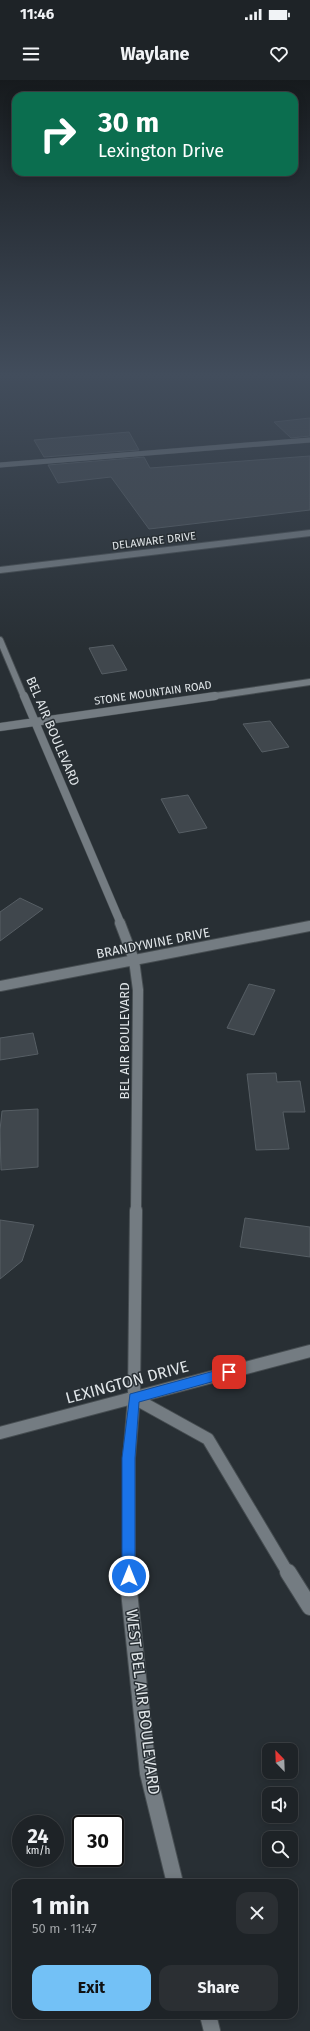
<!DOCTYPE html>
<meta charset="utf-8">
<style>
body{margin:0;font-family:"Fira Sans",sans-serif;background:#2b2f33;color:#f1f3f6;height:100vh;display:flex;flex-direction:column;font-size:15px;white-space:nowrap}
*{box-sizing:border-box;margin:0}
p{font-size:13px;color:#a1a4a7}
.icon{flex:none;width:22px;height:22px;fill:none;stroke:currentColor;stroke-width:2;stroke-linecap:round;stroke-linejoin:round}
.map{position:relative;flex:1;overflow:hidden}
.drawer{position:absolute;left:12px;top:1799px;width:286px;height:140px;display:flex;flex-direction:column;background:#1e2327;border-radius:12px;box-shadow:0 2px 10px #0003,0 0 0 1px #3c4044}
.drawer>*{flex:none}
.hud{position:absolute;left:12px;top:12px;width:286px;height:84px;border-radius:12px;box-shadow:0 2px 10px #0003,0 0 0 1px #3c4044;background:#0b6e4f;color:#fff;overflow:hidden}
.needle{width:26px;rotate:337deg}
.buttons{position:absolute;left:262px;top:1663px;display:grid;gap:8px}
.buttons a{display:grid;place-items:center;width:36px;height:36px;border-radius:8px;background:#1e2327;box-shadow:0 2px 10px #0003,0 0 0 1px #3c4044;font-size:20px}
.speed{position:absolute;left:12px;top:1735px;display:flex;gap:8px;font-size:20px;font-weight:700;text-align:center}
.speed>*{display:grid;place-content:center;width:52px;height:52px;border-radius:50%;background:#1e2327;box-shadow:0 2px 10px #0003,0 0 0 1px #3c4044;line-height:1}
.speed small{font-size:10px;font-weight:400}
.speed .limit{border:2px solid #111;border-radius:6px;background:#fff;color:#111}
.pin{position:absolute;display:grid;place-items:center;width:34px;height:34px;color:#fff;margin:-17px;border-radius:8px;box-shadow:0 2px 6px #0006}
.me{position:absolute;width:44px;margin:-22px;rotate:0deg;stroke-linejoin:round;filter:drop-shadow(0 0 3px #0008)}
.turn{display:flex;align-items:center;gap:14px;height:84px;padding:0 20px;font-size:18px}
.turn .icon{width:52px;height:52px;stroke-width:2.5}
.turn b{display:block;font-size:28px;line-height:34px}
.round{display:grid;place-items:center;flex:none;width:42px;height:42px;border-radius:12px;background:#2b2f33}
.overview{display:flex;align-items:center;justify-content:space-between;height:68px;padding:0 20px}
h1{font-size:24px;font-weight:700;line-height:30px}
.cta{display:flex;gap:8px;margin-top:auto;padding:8px 20px}
.cta a{flex:1;height:46px;border-radius:12px;background:#73c1f6;color:#111;font-size:16px;font-weight:700;line-height:46px;text-align:center}
.cta a+a{background:#2b2f33;color:#f1f3f6}
.status{display:flex;justify-content:space-between;align-items:center;height:28px;padding:0 20px;background:#1e2327;direction:ltr}
.status svg{height:11px;fill:currentColor}
header{display:flex;justify-content:space-between;align-items:center;height:52px;padding:0 20px;background:#1e2327;font-size:18px;font-weight:700}
.map>svg:first-child{display:block}
</style>
<div class="status"><b>11:46</b><svg viewBox="0 0 49 12"><path d="M0 12V9h3v3zM5 12V6h3v6zM10 12V3h3v9zM15 12V0h3v12zM26 1h20v11H26zM47 4h2v5h-2z"/></svg></div>
<header><svg class="icon" aria-label="menu" viewBox="0 0 24 24"><path d="M4 6h16M4 12h16M4 18h16"/></svg>Waylane<svg class="icon" aria-label="heart" viewBox="0 0 24 24"><path d="M12 20l-8-8c-3-5 5-10 8-4 3-6 11-1 8 4z"/></svg></header>
<div class="map">
<svg width="310" height="1951" viewBox="0 0 310 1951">
<rect width="100%" height="100%" fill="#282f34"/>
<!-- building -->
<path fill="#40474d" stroke="#565e64" d="M310,338v18l-19,2 -17,-16z
M129,352l10,18 -95,7 -10,-17z
M310,376v54l-161,19 -38,-52 -53,6 -10,-18 96,-8 6,11z
M113,565l14,25 -25,4 -13,-26z
M270,641l19,26 -27,5 -19,-28z
M188,715l19,33 -28,5 -18,-34z
M20,818l23,11 -43,32v-29z
M249,904l26,6 -21,45 -27,-7z
M33,953l5,21 -38,6v-22z
M276,993l1,9 23,-1 5,31h-22l6,37 -33,1 -9,-76z
M38,1029v58l-37,3 -1,-40 2,-19z
M245,1138l65,9v30l-70,-10z
M0,1140l34,5 -12,36 -22,18z"/>
<g fill="none" stroke-linecap="round" stroke-linejoin="round">
<!-- minor-far5 casing -->
<g stroke="#464d51" stroke-width="5.5">
<path id="minor-far5" d="M0,385l310,-25"/>
</g>
<!-- minor-far4 casing -->
<g stroke="#464d51" stroke-width="8">
<path id="minor-far4" d="M0,490l310,-37
M0,560l24,57
M208,617l102,-15"/>
</g>
<!-- minor-far3 casing -->
<g stroke="#464d51" stroke-width="9">
<path id="minor-far3" d="M24,616l97,228
M0,647l215,-31"/>
</g>
<!-- minor-far2 casing -->
<g stroke="#464d51" stroke-width="12">
<path id="minor-far2" d="M120,843l14,37 4,30 -2,221
M0,906l310,-60"/>
</g>
<!-- minor-far1 casing -->
<g stroke="#464d51" stroke-width="14">
<path id="minor-far1" d="M134,1318l74,41 80,134
M0,1353l310,-82
M129,1493v-115l5,-60 2,-188"/>
</g>
<!-- minor casing -->
<g stroke="#464d51" stroke-width="18">
<path id="minor" d="M129,1492v19l19,182 27,110
M288,1492l22,35
M208,1935l4,16"/>
</g>
<!-- minor-far5 -->
<use href="#minor-far5" stroke="#747c82" stroke-width="5"/>
<!-- minor-far4 -->
<use href="#minor-far4" stroke="#747c82" stroke-width="6"/>
<!-- minor-far3 -->
<use href="#minor-far3" stroke="#747c82" stroke-width="8"/>
<!-- minor-far2 -->
<use href="#minor-far2" stroke="#747c82" stroke-width="10"/>
<!-- minor-far1 -->
<use href="#minor-far1" stroke="#747c82" stroke-width="12"/>
<!-- minor -->
<use href="#minor" stroke="#747c82" stroke-width="16"/>
</g>
<!-- sky -->
<linearGradient id="sky" x2="0" y2="1"><stop stop-color="#161a1d"/><stop offset="0.52" stop-color="#424d5c"/><stop offset="1" stop-color="#424d5c" stop-opacity="0"/></linearGradient>
<rect width="310" height="568" fill="url(#sky)"/>
<!-- route -->
<path fill="#1a73e8" stroke="#114b97" d="M229,1287l4,2 1,3 -1,4 -94,26 -4,56v118l-2,5 -4,2 -5,-2 -2,-5v-118l8,-64z"/>
<g text-anchor="middle" dominant-baseline="central" stroke-width="3" stroke-linejoin="round" paint-order="stroke">
<!-- far-street labels -->
<g font-size="11" fill="#e0e5e8" stroke="#282f34">
<text transform="translate(154 461) rotate(-7)">DELAWARE DRIVE</text>
<text transform="translate(153 613) rotate(-8)">STONE MOUNTAIN ROAD</text>
</g>
<!-- street labels -->
<g font-size="13" fill="#e0e5e8" stroke="#282f34">
<text transform="translate(53 651) rotate(67)">BEL AIR BOULEVARD</text>
<text transform="translate(153 863) rotate(-11)">BRANDYWINE DRIVE</text>
<text transform="translate(124 961) rotate(-90)">BEL AIR BOULEVARD</text>
</g>
<!-- near-street labels -->
<g font-size="16" fill="#e0e5e8" stroke="#282f34">
<text transform="translate(127 1302) rotate(-15)">LEXINGTON DRIVE</text>
<text transform="translate(143 1622) rotate(83)">WEST BEL AIR BOULEVARD</text>
</g>
</g>
</svg>
<div class="buttons">
<a><svg class="needle" viewBox="-14 -14 28 28"><path d="M0-13l5 13h-10z" fill="#e53935"/><path d="M0 13l5-13h-10z" fill="#a1a4a7"/></svg></a>
<a><svg class="icon" aria-label="sound" viewBox="0 0 24 24"><path d="M4 9h4l5-4v14l-5-4H4zM17 9q2 3 0 6"/></svg></a>
<a><svg class="icon" aria-label="search" viewBox="0 0 24 24"><circle cx="10" cy="10" r="6"/><path d="M15 15l6 6"/></svg></a>
</div>
<div class="speed"><div>24<small>km/h</small></div><div class="limit">30</div></div>
<div class="pin" style="left:229px;top:1292px;background:#d93025"><svg class="icon" aria-label="arrive" viewBox="0 0 24 24"><path d="M6 21V4h12l-3 4 3 4H6"/></svg></div>
<svg class="me" style="left:129px;top:1496px" viewBox="-20 -20 40 40"><circle r="17" fill="#1a73e8" stroke="#fff" stroke-width="3"/><path d="M0-11L8 9 0 5-8 9z" fill="#fff"/></svg>
<div class="hud">
<div class="turn"><svg class="icon" aria-label="right" viewBox="0 0 24 24"><path d="M7 20v-9h11M14 6l5 5-5 5"/></svg><div><b>30 m</b>Lexington Drive</div></div>
</div>
<section class="drawer">
<div class="overview"><div><h1>1 min</h1><p>50 m · 11:47</p></div><a class="round"><svg class="icon" aria-label="close" viewBox="0 0 24 24"><path d="M6 6l12 12M18 6L6 18"/></svg></a></div>
<div class="cta"><a>Exit</a><a>Share</a></div>
</section>
</div>
